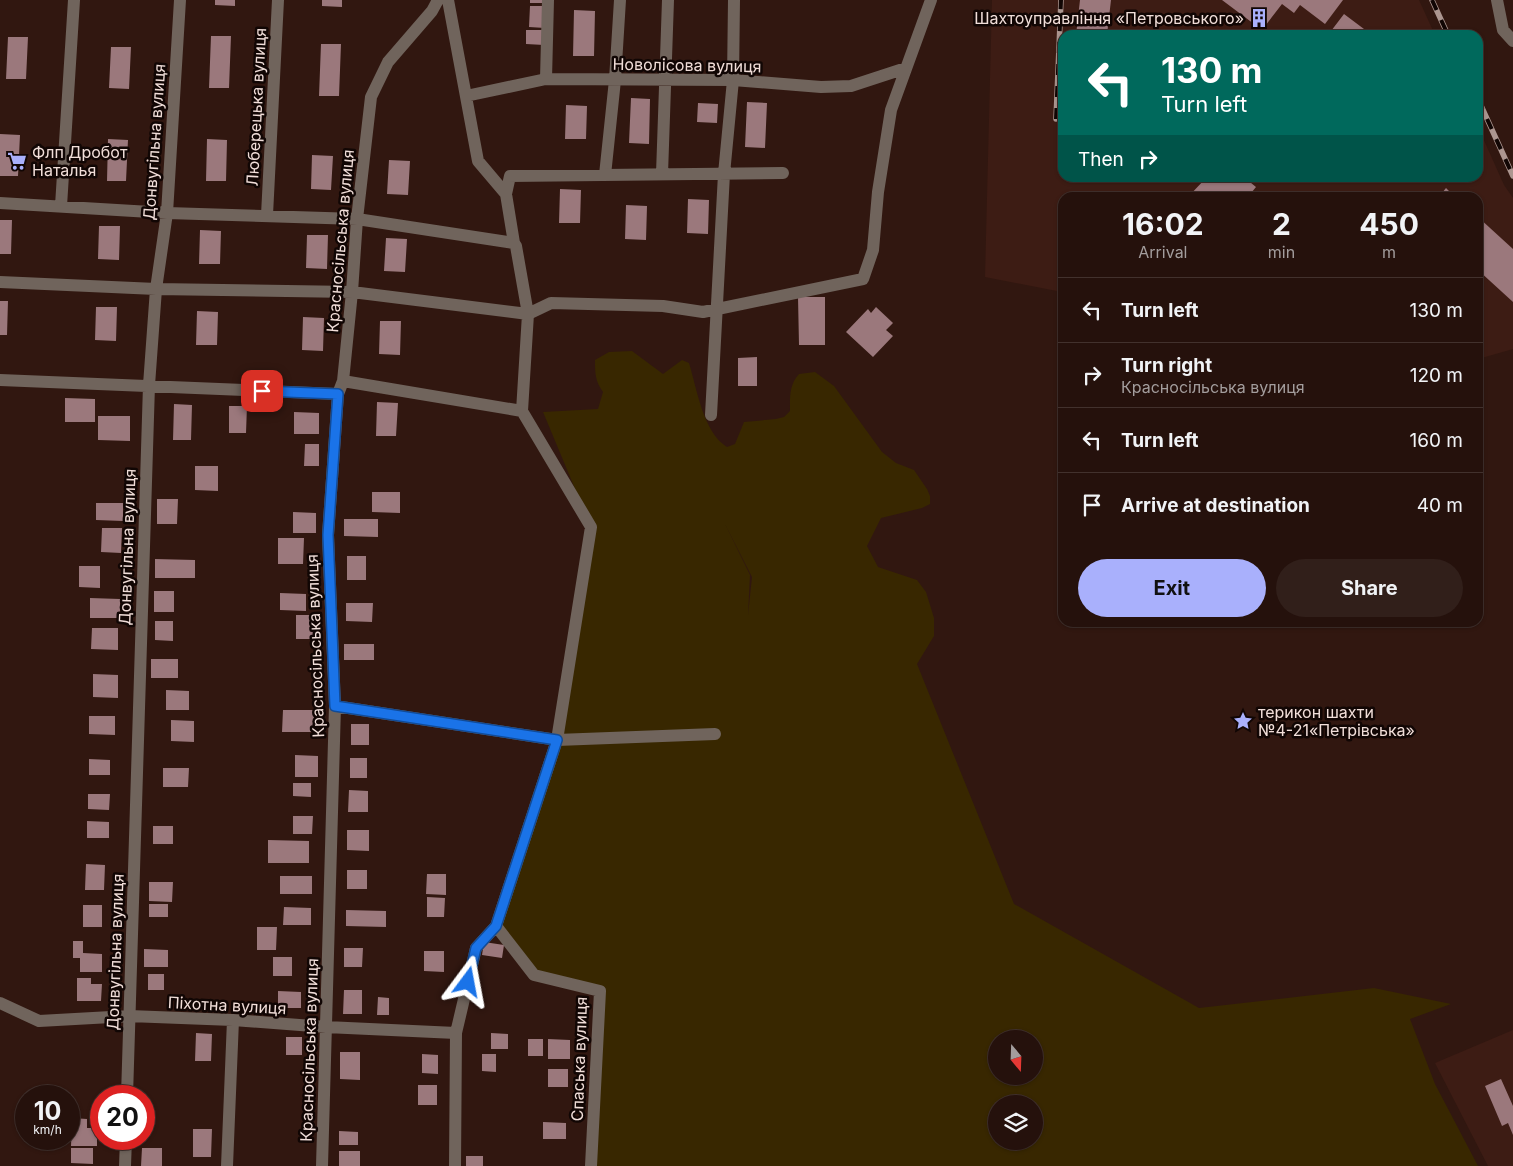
<!DOCTYPE html>
<meta charset="utf-8">
<style>
body{margin:0;font-family:Inter,sans-serif;background:#311f1a;color:#f1f3f6;height:100vh;display:flex;flex-direction:column;font-size:19px;white-space:nowrap}
*{box-sizing:border-box;margin:0}
p{font-size:16px;color:#a39d9d}
.icon{flex:none;width:28px;height:28px;fill:none;stroke:currentColor;stroke-width:2;stroke-linecap:round;stroke-linejoin:round}
.map{position:relative;flex:1;overflow:hidden}
.sheet{position:absolute;left:1058px;top:192px;width:425px;height:435px;display:flex;flex-direction:column;background:#25110c;border-radius:15px;box-shadow:0 1px 4px #0004,0 0 0 1px #42312d}
.sheet>*{flex:none}
.top-card{position:absolute;left:1058px;top:30px;width:425px;height:152px;border-radius:15px;box-shadow:0 1px 4px #0004,0 0 0 1px #42312d;background:#00695c;color:#fff;overflow:hidden}
.needle{width:32px;rotate:161deg}
.buttons{position:absolute;left:988px;top:1030px;display:grid;gap:10px}
.buttons a{display:grid;place-items:center;width:55px;height:55px;border-radius:50%;background:#25110c;box-shadow:0 1px 4px #0004,0 0 0 1px #42312d;font-size:25px}
.speed{position:absolute;left:15px;top:1085px;display:flex;gap:10px;font-size:25px;font-weight:700;text-align:center}
.speed>*{display:grid;place-content:center;width:65px;height:65px;border-radius:50%;background:#25110c;box-shadow:0 1px 4px #0004,0 0 0 1px #42312d;line-height:1}
.speed small{font-size:12px;font-weight:400}
.speed .limit{border:8px solid #d22;background:#fff;color:#111}
.pin{position:absolute;display:grid;place-items:center;width:42px;height:42px;color:#fff;margin:-21px;border-radius:10px;box-shadow:0 2px 8px #0006}
.me{position:absolute;width:55px;margin:-28px;rotate:13deg;stroke-linejoin:round;filter:drop-shadow(0 0 4px #0008)}
.turn{display:flex;align-items:center;gap:18px;height:105px;padding:0 20px;font-size:22px}
.turn .icon{width:65px;height:65px;stroke-width:2.5}
.turn b{display:block;font-size:35px;line-height:42px}
.then{display:flex;align-items:center;height:48px;padding:0 20px;background:#0003;gap:10px;font-size:19px}
.eta{display:flex;justify-content:space-evenly;align-items:center;height:85px;text-align:center}
.eta b{font-size:30px;font-weight:700;line-height:35px}
.action{display:flex;gap:10px;margin-top:auto;padding:10px 20px}
.action a{flex:1;height:58px;border-radius:30px;background:#a9b0fc;color:#111;font-size:20px;font-weight:700;line-height:58px;text-align:center}
.action a+a{background:#311f1a;color:#f1f3f6}
ul{padding:0;list-style:none}
li{display:flex;align-items:center;gap:15px;height:65px;padding:0 20px;border-top:1px solid #42312d}
li div{flex:1}
li b{display:block;font-size:19px}
li em{font-style:normal}
.map>svg:first-child{display:block}
</style>
<div class="map">
<svg width="1513" height="1166" viewBox="0 0 1513 1166">
<rect width="100%" height="100%" fill="#311710"/>
<!-- built -->
<path fill="#3d1c14" d="M992,0h427l16,35h-373v143h416v-51l26,58 9,13v151l-35,10v-161h-416v94l-77,-15z
M1513,1030v136h-25l-53,-103z"/>
<!-- green -->
<path fill="#382700" fill-rule="evenodd" d="M632,351l31,23 19,-14 7,3c8,26 14,69 38,84l8,-3 9,-22 32,-3 8,-2 6,-6c0,-14 -1,-26 9,-37l16,-2 19,14 48,66 14,11 18,7 13,19 3,7v8l-8,4 -41,10 -14,28 11,21 39,13 9,12 8,26v18l-17,28 97,240 185,104 175,-20 77,16 -41,15 25,65 43,82h-887l9,-174 -66,-17 -38,-49 61,-186 34,-213 -48,-115 55,-3 5,-17c-8,-11 -8,-19 -8,-32l14,-8zM725,524l27,53 -4,38 2,-40zM996,1039h38v37h-38zM996,1104h38v37h-38z"/>
<!-- building -->
<path fill="#9b787c" d="M215,0h20v6l-20,-1z
M322,0h20v7l-20,-1z
M530,0h16v3h-16z
M1080,0h31l-4,35h-31z
M1222,0h121l-18,24 -25,-19 -6,8 -12,-9 -20,26z
M530,6h16l-1,22 -16,-1z
M574,10l21,1 -1,45h-21z
M1344,14l28,21h-44z
M526,30h18v15l-18,-1z
M211,36h20l-2,52h-20z
M8,37h20l-2,42h-20z
M321,44h20l-2,52h-20z
M111,47h20l-2,42 -20,-1z
M631,98l19,1 -1,45 -20,-1z
M747,102l20,1 -2,45 -20,-1z
M698,103l20,1 -1,19 -20,-1z
M566,105l21,1 -1,33h-21z
M0,134l20,1 -2,41h-18z
M108,139l20,1 -2,41h-19z
M207,139l20,1 -1,41h-20z
M312,155l21,1 -2,34 -20,-1z
M389,160l21,1 -2,34 -21,-1z
M1206,178h39l11,9 -9,11h-60z
M1446,188l10,10h-18z
M560,189l21,1 -1,33h-21z
M688,199l21,1 -1,34 -21,-1z
M626,205l21,1 -1,34 -21,-1z
M1478,217l35,32v53l-35,-32z
M0,220h12l-1,34h-11z
M99,226h21l-1,34 -21,-1z
M200,230l21,1 -1,33h-21z
M307,235h21l-1,34 -21,-1z
M386,238l21,1 -2,33 -21,-1z
M798,297h27v48h-26z
M0,301h8l-1,34h-7z
M96,307h21l-1,34 -21,-1z
M876,307l17,16 -7,7 7,6 -20,21 -27,-25 22,-23 3,4z
M197,311l21,1 -1,33h-21z
M303,317l21,1 -1,33 -21,-1z
M380,321h21l-1,34 -21,-1z
M757,357v29h-19v-28z
M65,398l30,1v23h-30z
M377,402l21,1 -2,33h-20z
M174,404l18,1 -1,35h-18z
M229,406h18l-1,27h-17z
M294,412l25,1v21h-25z
M98,416h32v25l-32,-1z
M305,444h14v22h-15z
M195,466h23v25l-23,-1z
M372,492h28v21l-28,-1z
M157,499h21l-1,25h-20z
M96,503h27v18l-27,-1z
M293,512l23,1v20h-23z
M344,519h34v18l-34,-1z
M102,528h20l-1,25 -20,-1z
M278,538h26l-1,26h-25z
M347,556h19v24h-19z
M155,559l40,1v18h-40z
M79,566h21v22l-21,-1z
M154,591h20v21h-20z
M280,593l26,1v17l-26,-1z
M90,598l30,1v19h-30z
M346,603h27l-1,19 -26,-1z
M296,615h21v24h-21z
M155,621h18v20l-18,-1z
M92,628h26v22l-27,-1z
M344,644h30v16h-30z
M151,659h27v19h-27z
M93,674l25,1v23l-25,-1z
M166,690l23,1v19h-23z
M283,710h32l-1,22h-32z
M89,716h26v19l-26,-1z
M171,720l23,1v21l-23,-1z
M351,724h18v21h-18z
M295,755l23,1v21h-23z
M350,758h17v20h-17z
M89,759l21,1v15h-21z
M163,768h26l-1,19h-25z
M293,783h18v14l-18,-1z
M349,790l19,1v21h-20z
M88,794h22l-1,16 -21,-1z
M293,816h20l-1,18h-19z
M87,821l22,1v16h-22z
M153,826h20v18h-20z
M347,830h22v21l-22,-1z
M268,840l41,1v22h-41z
M86,864l19,1 -1,25h-19z
M347,870h20v19h-20z
M427,874h19v21l-20,-1z
M280,876h32v18h-32z
M149,882h24l-1,20 -23,-1z
M427,897l18,1 -1,19h-17z
M149,904h19v13h-19z
M83,905h19v22h-19z
M284,907l27,1v17h-28z
M346,910l40,1v16l-40,-1z
M257,927h20l-1,23h-19z
M73,941h10v12l19,1v18h-22v-14h-7z
M484,942l20,3 -2,13 -20,-3z
M344,948h19l-1,19h-18z
M144,949l24,1v17h-24z
M424,951h20v21l-20,-1z
M273,957h19v19h-19z
M148,974h16v16h-16z
M77,978h14v6h11l-1,17h-24z
M344,990h18v24h-19z
M278,991l23,1v16h-23z
M378,997l11,1v17h-12z
M196,1033l16,1 -1,27h-16z
M491,1033l17,1v15h-17z
M286,1037h16v18h-16z
M528,1039h15v17h-15z
M548,1039l22,1v19h-22z
M340,1052h20v28l-20,-1z
M422,1054l16,1v19l-16,-1z
M482,1054h14v18l-14,-1z
M548,1069h20v18h-20z
M1501,1079l12,27v29l-5,-12 -6,3 -17,-40z
M418,1085h19v20h-19z
M72,1118l15,1v9h10v18h-26z
M543,1122l23,1v16h-23z
M193,1129h19l-1,28h-18z
M339,1131l19,1v13h-19z
M71,1148h22v16l-22,-1z
M142,1148h20v18h-21z
M339,1151h21v15h-21z
M466,1156h17v10h-17z"/>
<g fill="none" stroke-linecap="round" stroke-linejoin="round">
<!-- minor -->
<path stroke="#70645c" stroke-width="12" d="M448,0l30,161 28,33 8,49 2,3 12,68 -6,97 69,116 -34,213 -61,186 38,49 66,16 -9,175
M1497,0l6,30 10,11
M546,79l2,-79
M466,96l80,-17 187,1 88,7 30,-1 55,-18
M662,174l6,-174
M605,175l10,-95 5,-80
M506,194l4,-18 273,-3
M0,203l167,10 190,6 157,24
M61,206l13,-206
M267,215l11,-215
M0,282l156,7 196,3 176,22 23,-11 112,3 40,6 160,-33 10,-29 5,-58 13,-82 40,-110
M0,380l338,14
M343,381l179,30
M711,415l13,-241 9,-94 1,-80
M335,706l222,34 158,-6
M0,1003l39,18 90,-5 104,4 93,7 130,6
M127,1096l22,-711 7,-96 11,-76 13,-213
M125,1166l1,-27
M227,1166l6,-146
M322,1166l13,-460 -7,-171 10,-141 5,-13 9,-89 5,-73 14,-122 17,-35 44,-51 6,-11
M455,1166l1,-133 20,-85 20,-22"/>
<!-- rail casing -->
<g stroke="#ac9690" stroke-width="5.5">
<path id="rail" d="M1432,0l16,35
M1478,99l35,77
M1056,119l5,-119"/>
</g>
<!-- rail -->
<use href="#rail" stroke="#110604" stroke-width="4" stroke-dasharray="11" stroke-linecap="butt"/>
</g>
<g fill="none" stroke-linecap="round" stroke-linejoin="round">
<!-- route casing -->
<g stroke="#114b97" stroke-width="12">
<path id="route" d="M262,391l76,3 -10,141 7,171 222,34 -61,186 -20,22 -8,34"/>
</g>
<!-- route -->
<use href="#route" stroke="#1a73e8" stroke-width="9"/>
</g>
<!-- icons -->
<defs>
<g id="building-bare" transform="scale(1.5)"><path d="M-4-6H4V6H1V3H-1V6H-4ZM-2.5-4.3h1.7v1.8h-1.7ZM.8-4.3h1.7v1.8H.8ZM-2.5-1h1.7V.8h-1.7ZM.8-1h1.7V.8H.8Z" fill="#a9b0fc" stroke="#110604" stroke-width="2.5" paint-order="stroke"/></g>
<g id="supermarket-bare" transform="scale(1.5)"><path d="M-6-5.5h2.5l.6 2H6L4.5 2H-2.5L-4.4-4H-6ZM-1.5 3.2a1.3 1.3 0 1 0 .1 0ZM3 3.2a1.3 1.3 0 1 0 .1 0Z" fill="#a9b0fc" stroke="#110604" stroke-width="2.5" paint-order="stroke"/></g>
<g id="sight-bare" transform="scale(1.5)"><path d="M0-6L1.8-2.2L6-1.7L2.9 1.2L3.7 5.4L0 3.3L-3.7 5.4L-2.9 1.2L-6-1.7L-1.8-2.2Z" fill="#a9b0fc" stroke="#110604" stroke-width="2.5" paint-order="stroke"/></g>
</defs>
<g fill-rule="evenodd">
<use href="#building-bare" x="1259" y="18"/>
<use href="#supermarket-bare" x="17" y="161"/>
<use href="#sight-bare" x="1243" y="721"/>
</g>
<g text-anchor="middle" dominant-baseline="central" stroke-width="5" stroke-linejoin="round" paint-order="stroke">
<!-- poi labels -->
<g font-size="16" fill="#f1ded9" stroke="#110604" text-anchor="start">
<text x="1244" y="18" text-anchor="end">Шахтоуправління «Петровського»</text>
<text x="32" y="152">Флп Дробот<tspan x="32" dy="18">Наталья</tspan></text>
<text x="1258" y="712">терикон шахти<tspan x="1258" dy="18">№4-21«Петрівська»</tspan></text>
</g>
<!-- street labels -->
<g font-size="16" fill="#f1ded9" stroke="#110604">
<text transform="translate(687 65) rotate(1)">Новолісова вулиця</text>
<text transform="translate(256 107) rotate(-87)">Люберецька вулиця</text>
<text transform="translate(154 142) rotate(-86)">Донвугільна вулиця</text>
<text transform="translate(340 241) rotate(-85)">Красносільська вулиця</text>
<text transform="translate(127 547) rotate(-88)">Донвугільна вулиця</text>
<text transform="translate(315 646) rotate(-92)">Красносільська вулиця</text>
<text transform="translate(115 952) rotate(-88)">Донвугільна вулиця</text>
<text transform="translate(227 1005) rotate(3)">Піхотна вулиця</text>
<text transform="translate(309 1050) rotate(-88)">Красносільська вулиця</text>
<text transform="translate(579 1059) rotate(-88)">Спаська вулиця</text>
</g>
</g>
</svg>
<div class="buttons">
<a><svg class="needle" viewBox="-14 -14 28 28"><path d="M0-13l5 13h-10z" fill="#e53935"/><path d="M0 13l5-13h-10z" fill="#a39d9d"/></svg></a>
<a><svg class="icon" aria-label="layers" viewBox="0 0 24 24"><path d="M12 4l9 5-9 5-9-5zM3 14l9 5 9-5"/></svg></a>
</div>
<div class="speed"><div>10<small>km/h</small></div><div class="limit">20</div></div>
<div class="pin" style="left:262px;top:391px;background:#d93025"><svg class="icon" aria-label="arrive" viewBox="0 0 24 24"><path d="M6 21V4h12l-3 4 3 4H6"/></svg></div>
<svg class="me" style="left:468px;top:982px" viewBox="-20 -20 40 40"><path d="M0-17L14 15 0 8-14 15z" fill="#1a73e8" stroke="#fff" stroke-width="4"/></svg>
<div class="top-card">
<div class="turn"><svg class="icon" aria-label="left" viewBox="0 0 24 24"><path d="M17 20v-9H6M10 6l-5 5 5 5"/></svg><div><b>130 m</b>Turn left</div></div>
<div class="then">Then<svg class="icon" aria-label="right" viewBox="0 0 24 24"><path d="M7 20v-9h11M14 6l5 5-5 5"/></svg></div>
</div>
<section class="sheet">
<div class="eta">
<div><b>16:02</b><p>Arrival</p></div>
<div><b>2</b><p>min</p></div>
<div><b>450</b><p>m</p></div>
</div>
<ul>
<li><svg class="icon" aria-label="left" viewBox="0 0 24 24"><path d="M17 20v-9H6M10 6l-5 5 5 5"/></svg><div><b>Turn left</b></div><em>130 m</em></li>
<li><svg class="icon" aria-label="right" viewBox="0 0 24 24"><path d="M7 20v-9h11M14 6l5 5-5 5"/></svg><div><b>Turn right</b><p>Красносільська вулиця</p></div><em>120 m</em></li>
<li><svg class="icon" aria-label="left" viewBox="0 0 24 24"><path d="M17 20v-9H6M10 6l-5 5 5 5"/></svg><div><b>Turn left</b></div><em>160 m</em></li>
<li><svg class="icon" aria-label="arrive" viewBox="0 0 24 24"><path d="M6 21V4h12l-3 4 3 4H6"/></svg><div><b>Arrive at destination</b></div><em>40 m</em></li>
</ul>
<div class="action"><a>Exit</a><a>Share</a></div>
</section>
</div>
